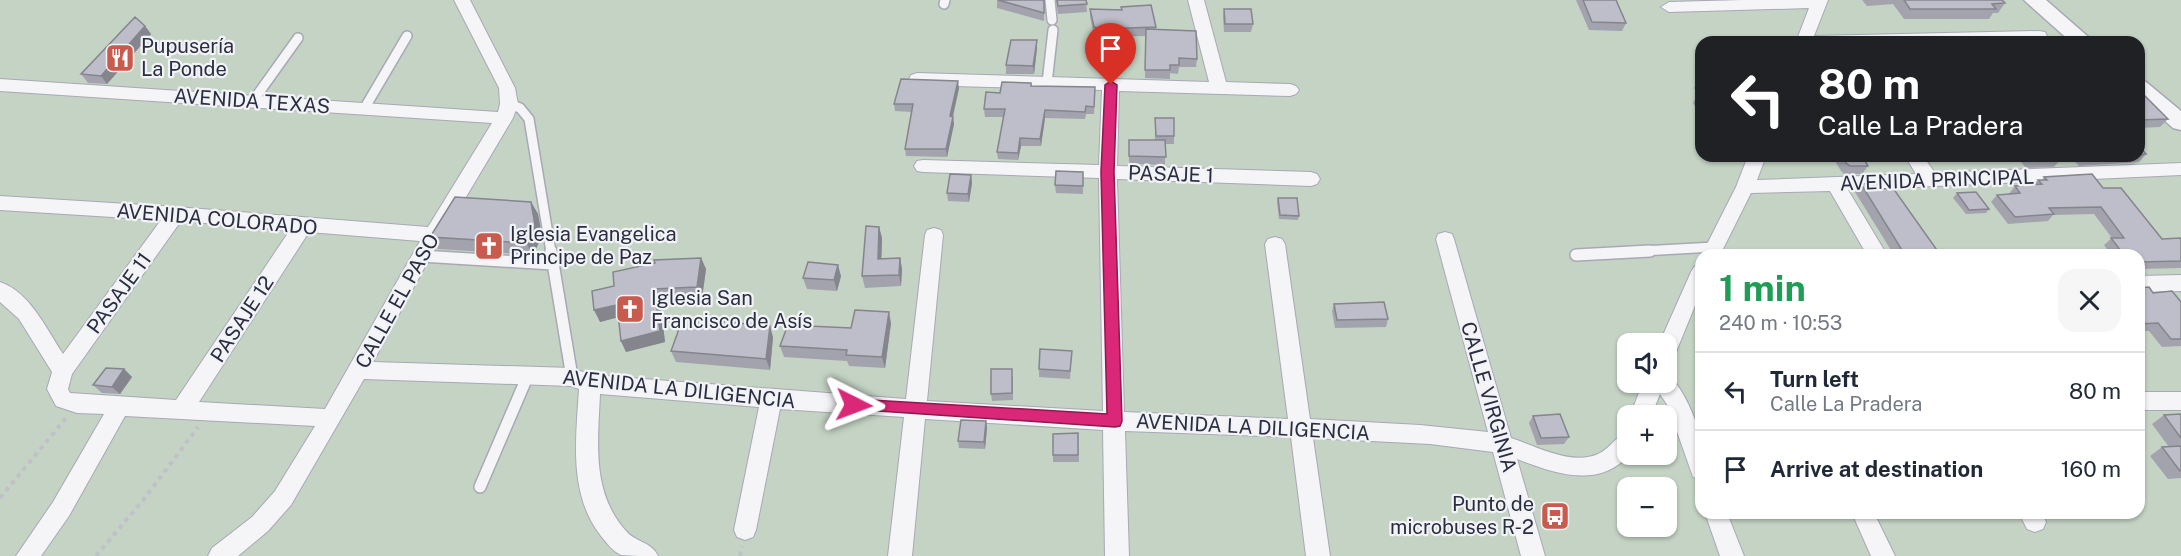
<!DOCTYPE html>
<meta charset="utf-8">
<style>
body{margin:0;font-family:"Public Sans",sans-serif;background:#f6f6f7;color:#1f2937;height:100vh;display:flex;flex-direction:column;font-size:22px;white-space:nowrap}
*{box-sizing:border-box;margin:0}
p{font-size:20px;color:#747a83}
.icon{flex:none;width:33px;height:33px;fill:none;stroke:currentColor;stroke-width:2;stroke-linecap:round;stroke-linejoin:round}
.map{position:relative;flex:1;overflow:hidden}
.sheet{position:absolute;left:1695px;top:249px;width:450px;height:270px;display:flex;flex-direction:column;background:#fff;border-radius:18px;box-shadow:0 2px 4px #0004}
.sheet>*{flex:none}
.guide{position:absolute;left:1695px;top:36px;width:450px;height:126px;border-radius:18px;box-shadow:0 2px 4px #0004;background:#202124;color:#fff;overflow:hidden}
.tools{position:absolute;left:1617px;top:333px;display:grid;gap:12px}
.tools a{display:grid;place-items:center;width:60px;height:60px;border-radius:12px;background:#fff;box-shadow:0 2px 4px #0004;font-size:30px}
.pin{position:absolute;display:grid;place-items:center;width:51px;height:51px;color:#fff;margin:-62px -26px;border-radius:50% 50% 50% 0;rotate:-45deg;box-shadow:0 0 6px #0007}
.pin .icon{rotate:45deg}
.me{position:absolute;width:66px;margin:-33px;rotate:93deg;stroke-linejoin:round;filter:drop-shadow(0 0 4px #0008)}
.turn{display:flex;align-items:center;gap:21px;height:126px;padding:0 24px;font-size:27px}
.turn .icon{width:78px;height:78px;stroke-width:2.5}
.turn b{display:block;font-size:42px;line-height:51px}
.round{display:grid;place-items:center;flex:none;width:63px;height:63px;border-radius:18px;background:#f6f6f7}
.head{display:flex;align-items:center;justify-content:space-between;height:102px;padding:0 24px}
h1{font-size:36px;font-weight:700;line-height:45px;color:#1e9e55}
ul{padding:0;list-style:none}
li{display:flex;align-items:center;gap:18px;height:78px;padding:0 24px;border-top:2px solid #e0e1e3}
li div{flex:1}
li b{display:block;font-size:22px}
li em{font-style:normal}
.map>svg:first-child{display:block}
</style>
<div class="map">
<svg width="2181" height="556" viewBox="0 0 2181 556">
<rect width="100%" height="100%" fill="#e2e3ea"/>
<!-- green -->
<path fill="#c4d3c4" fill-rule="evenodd" d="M0,0h2181v556h-2181zM1701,42h438v114h-438zM1701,255h438v258h-438zM1628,344h38v38h-38zM1628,416h38v38h-38zM1628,488h38v38h-38z"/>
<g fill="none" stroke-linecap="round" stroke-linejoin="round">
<!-- service-far1 casing -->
<g stroke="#a7a9b4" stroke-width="12">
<path id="service-far1" d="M1050,0l2,20
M944,4l1,-4
M1047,83l6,-53
M253,101l45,-63
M509,104l11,4 9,11 22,133
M364,109l43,-73
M1624,252l90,-5"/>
</g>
<!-- service casing -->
<g stroke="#a7a9b4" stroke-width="14">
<path id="service" d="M551,251l21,126
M1576,255l74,-4
M421,256l131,8
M480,487l48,-112"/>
</g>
<!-- minor casing -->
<g stroke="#a7a9b4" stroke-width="2">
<path id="minor" d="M454,0h16l45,88 3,16 -5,14 -85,143 -55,101 199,6 19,7 315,24 19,-164 2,-5 7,-2 7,2 2,5 -16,166 176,10 -4,-233 -176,-6 -6,-1 -3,-5 3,-5 6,-1 176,5 3,-75 -185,-5 -6,-2 -2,-4 2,-4 6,-2 292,9 -21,-82h16l22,82 64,2 6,2 3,4 -3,4 -6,2 -171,-5 -2,75 194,6 6,2 3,5 -3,5 -6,2 -194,-7 7,233 164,7 -23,-175 3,-5 7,-2 7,2 3,5 25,175 110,6 68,7 -52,-193 2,-5 7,-2 7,2 2,5 57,199c25,8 61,28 87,16 12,-5 17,-18 30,-22v22h2c-31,36 -76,19 -113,5l28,97h-24l-28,-104 -63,-8 -117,-6 17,118h-24l-15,-119 -166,-6 4,125h-24l-2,-126 -178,-11 -13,137h-24l16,-139 -124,-8 -24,121 -3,7 -8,3 -8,-3 -3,-7 25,-123 -159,-13c-2,48 -9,98 26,137 9,11 26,11 32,25 -11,0 -27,0 -37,-1 -9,-4 -14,-12 -20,-19 -33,-42 -25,-98 -22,-147l-8,-3 -207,-7 -73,126 -23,26 -30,25h-30l4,-8 40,-31 23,-26 40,-65 -190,-10 -56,100 -28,40h-25l37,-54 51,-88 -27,-1 -21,-7 -9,-17 5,-17 -33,-53 -19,-17v-20c30,10 47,48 63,72l98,-134 -161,-10v-14l176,11 252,20 64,-104 -492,-32v-12l498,33 2,-8 -1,-16zM181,221l109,9 -114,170 -106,-7 -2,-4 4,-15zM309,232l111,9 -95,168 -126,-7z
M1743,0h85l-14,36 225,-5 6,1 2,4 -2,4 -34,2h-215l13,-34 -140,4 -8,-5 8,-5z
M1748,156h18l-9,24 159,-6 -11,-18h18l12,17 246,-10v12l-333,15 39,65h-20l-37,-64 -79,2 -31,62 -19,1 35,-69z
M1701,264v27l-25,61 -3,6 -7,2v-16h-7l32,-72 3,-5z
M2181,275v16l-42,1v-16z
M1666,375c15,6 33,50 35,66 1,13 0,26 0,39l-8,-3 -25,-71 -8,-12 -9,22h-21l13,-34h23z
M2139,392h42v18h-42z
M1705,513h22l17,43h-24z
M1852,513h22l21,43h-24z
M2019,513h23l4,9 -3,7 -8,3 -8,-3z"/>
</g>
<!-- tertiary casing -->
<g stroke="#a7a9b4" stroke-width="3">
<path id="tertiary" d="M2024,0h22l48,42h-23z
M2139,80l7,2 35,29v19l-8,-2 -34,-30z"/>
</g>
<!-- path -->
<path stroke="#c0c1c8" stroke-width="4" stroke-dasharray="4.5 4.5" stroke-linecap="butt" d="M0,498l66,-80
M96,556l48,-57 54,-72
M740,556l2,-10"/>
<!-- service-far1 -->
<use href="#service-far1" stroke="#f5f5f8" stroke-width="9"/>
<!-- service -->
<use href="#service" stroke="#f5f5f8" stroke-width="11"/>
<!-- minor -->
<use href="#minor" fill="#f5f5f8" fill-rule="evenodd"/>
<!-- tertiary -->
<use href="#tertiary" fill="#f5f5f8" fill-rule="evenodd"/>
</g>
<!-- wall -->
<path fill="#a3a3ad" d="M997,0h47v21l-47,-13z
M1056,0h30l1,12 -29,2z
M1576,0h40l10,23 -4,8 -33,-1z
M1862,0h140l3,3 -7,10h-5l-4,6h-85l-11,-15 -26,2z
M1121,7l35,20v2l41,30 -1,8h-17l-1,7 -8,-1v6l-25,-1 1,-42 -44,1 -8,-2 -4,-18v-8l31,1z
M1224,9l29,15 -2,8h-27l-1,-15z
M145,26l6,8 -44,50 -19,-1 -7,-9z
M1037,40v8l-3,26h-28v-9z
M1701,79v38l-8,-14 4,-8h2l-5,-7 4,-8z
M1031,83l1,3 63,1 -1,27h-8l-1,5 -40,-1 -4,28h-20l-3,14 -20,-1 -1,-7 7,-35h-19l-1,-8 16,-16z
M959,88l-6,29 1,7 -7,33 -41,-1 -1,-7 7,-37 -17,-1 -1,-7z
M2139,90l29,29 -8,8 -21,1z
M1155,118l19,18v8h-9v21l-36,-1v-24h26z
M2139,146l7,8 -7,8 -60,4 -9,-10h69z
M1832,156h30l6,10 -6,8h-18l-3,-3z
M1939,156h38l-1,1 -35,2z
M2016,156h42l3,3 -7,8 -28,1z
M1083,172v22l-27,-1 -1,-8z
M971,175l1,8 -3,19 -21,-1 -1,-8z
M2044,177l59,11 59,51 19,-1v30l-42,1v-14h-28l-7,-10 8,-7 -18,-24 -41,1 -5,6 -40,3 -17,-22 6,-7 12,-1 6,-8 19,-1 4,-5h4z
M1861,184l21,5 57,64 -2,2h-43l-39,-63z
M1957,193l32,16 -3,4 -20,1 -13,-16z
M1278,198l21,18 -1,4 -19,-1 -2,-17z
M531,202l7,12 4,22 -9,19 -95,-6 -8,-12z
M879,227l3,11 -1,21 19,-1 2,11 -1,17 -36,2 -3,-12z
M701,258l5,11 -4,29 -42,2 5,42 -39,10 -5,-11 -3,-24 -18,5z
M841,276l-4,15 -30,-2 -4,-11z
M2139,288l42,14v44l-19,1 -13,-16h-10z
M1334,304l54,15 -2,8 -51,1 -3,-17z
M891,323l-6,45 -36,-2 -2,-5 -63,-4 -4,-11 28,-17 43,-1z
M773,337l-3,33 -94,-8 -5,-11z
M1072,351l-2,28 -31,-2v-8z
M124,369l8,8 -12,17 -18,-1 -9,-8z
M1013,376v24l-21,1 -1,-7z
M2181,414v64l-13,1 -18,-23 12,-9h7l-17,-23 12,-9z
M1533,416l36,21 -5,7 -27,1 -8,-22z
M986,421l1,7 -2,21 -26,-1 -1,-7z
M1078,433l1,29h-26v-7z"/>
<!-- shaded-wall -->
<path fill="#84858d" d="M145,26l6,8 -44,50 -6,-8z
M1037,40v8l-3,26 -1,-8z
M958,81l1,7 -8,36 -1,-8z
M1045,110v8l-4,28 -1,-7z
M953,117l1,7 -7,33 -1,-8z
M1020,138l1,8 -3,14v-7z
M971,175l1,8 -3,19 -1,-8z
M531,202l7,12 4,22 -9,19 -7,-12z
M879,227l3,11 -1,32 -3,-11z
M701,258l5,11 -4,29 -5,-11z
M900,258l2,11 -1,17 -2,-11z
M838,265l3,11 -4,15 -3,-11z
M654,289l6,11 5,42 -39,10 -5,-11z
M617,305l6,11 -23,6 -6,-12z
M889,312l2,11 -6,45 -3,-11z
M770,326l3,11 -3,33 -4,-11z
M124,369l8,8 -12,17 -8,-7z
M986,421l1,7 -2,21 -1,-7z"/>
<!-- building -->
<path fill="#bdbec9" stroke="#84858d" stroke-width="1.5" d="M998,0h46v13z
M1057,0h29l1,4 -29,2z
M1583,0h33l10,23 -34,-1z
M1904,0h98l3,3 -13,1 4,5h-86z
M1151,5l5,22 -54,2 -8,-2 -4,-18 32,1 -1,-3z
M1224,9h27l2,15h-28z
M135,17l10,9 -44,50 -20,-2z
M1146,29l50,2 1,28 -18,-1v7h-9v5h-25z
M1818,38l71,1 1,3h-73z
M1011,40h26l-4,26 -27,-1z
M901,79l57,2 -8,35 3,1 -7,32h-41l8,-45h-19z
M1002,82l29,1v3l64,1 -1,20 -8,-1 -1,6 -40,-2 -5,29 -20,-1 -2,15 -21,-1 8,-43h-21l2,-17 14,1z
M2139,90l29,29 -29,1z
M1697,95h4v7z
M1155,118h19v18h-18z
M1129,140h36l1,17 -37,-1z
M2139,146l7,8 -7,1z
M1842,156h20l6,10h-18l-4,-3z
M2029,156h29l3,3 -29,1z
M2084,156h35l-33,2z
M1056,171l27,1v14l-28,-1z
M950,174l21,1 -3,19 -21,-1z
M2092,174l11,14h18l41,51 19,-1v23l-42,1v-7h-15l-13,-17h13l-23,-31 -52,1 5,6 -39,3 -18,-22 23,-2 -5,-7 27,-2 -4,-4h9l-3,-3z
M1879,183l3,6 11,-1 46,65h-4l1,2h-31l-44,-71z
M1976,192l13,17 -20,1 -12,-17z
M455,197l76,5 4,23 -9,18 -96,-6z
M1278,198h19l2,18 -19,-1z
M866,226l13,1 -1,32 22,-1 -1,17 -37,1z
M701,258l-4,29 -43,2 6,42 -39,10 -4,-36 -23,5 -2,-19 22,-5 -1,-14 42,-9 -1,-3z
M808,262l30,3 -4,15 -31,-2z
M2149,287l4,6 19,-2 9,11v37h-10l-13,-16 -19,1v-36z
M1384,302l4,17 -51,1 -3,-16z
M855,310l34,2 -7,45 -36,-2 1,-5 -67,-4 7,-19 21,2 1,-3 42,2z
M683,318l87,8 -4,33 -95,-8z
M1040,349l32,2 -2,20 -31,-2z
M106,368l18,1 -12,18 -19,-2z
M991,369h21v24l-21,1z
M1560,414l9,23 -28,1 -8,-22z
M2181,414v24l-17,-23z
M961,420l25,1 -2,21 -26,-1z
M1078,433v22h-25v-21z
M2181,446v25h-1l-18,-24z"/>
<!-- route -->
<path fill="#db2777" stroke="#8e194d" stroke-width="1.5" d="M1111,81l6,4 -3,87 8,249 -2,5 -5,1 -266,-18 -2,-4 2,-5 5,-1 253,15 -6,-242 4,-87z"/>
<!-- icons -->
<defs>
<g id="restaurant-square" transform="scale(1.5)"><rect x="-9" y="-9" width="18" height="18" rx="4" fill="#c85b4e" stroke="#f2f3f7"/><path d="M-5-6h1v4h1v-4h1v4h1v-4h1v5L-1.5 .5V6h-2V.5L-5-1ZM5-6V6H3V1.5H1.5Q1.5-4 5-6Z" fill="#fff"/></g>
<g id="church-square" transform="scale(1.5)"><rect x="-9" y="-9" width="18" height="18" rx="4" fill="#c85b4e" stroke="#f2f3f7"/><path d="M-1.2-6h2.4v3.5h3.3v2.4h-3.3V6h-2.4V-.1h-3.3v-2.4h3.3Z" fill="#fff"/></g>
<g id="bus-square" transform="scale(1.5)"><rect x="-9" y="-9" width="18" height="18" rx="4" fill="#c85b4e" stroke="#f2f3f7"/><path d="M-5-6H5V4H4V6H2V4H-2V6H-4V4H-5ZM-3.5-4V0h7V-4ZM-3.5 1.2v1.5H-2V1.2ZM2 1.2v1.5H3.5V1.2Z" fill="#fff"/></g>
</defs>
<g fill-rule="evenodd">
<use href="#restaurant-square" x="120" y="58"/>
<use href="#church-square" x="489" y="246"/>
<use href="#church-square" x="630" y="309"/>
<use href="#bus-square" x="1555" y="516"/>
</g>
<g text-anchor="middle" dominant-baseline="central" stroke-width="4.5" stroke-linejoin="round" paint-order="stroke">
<!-- poi labels -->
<g font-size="20" fill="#2b2d41" stroke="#f2f3f7" text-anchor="start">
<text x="141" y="46">Pupusería<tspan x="141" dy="23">La Ponde</tspan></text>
<text x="510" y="234">Iglesia Evangelica<tspan x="510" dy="23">Principe de Paz</tspan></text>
<text x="651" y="298">Iglesia San<tspan x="651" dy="23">Francisco de Asís</tspan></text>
<text x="1534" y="504" text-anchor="end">Punto de<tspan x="1534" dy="23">microbuses R-2</tspan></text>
</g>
<!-- street labels -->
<g font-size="20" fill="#2b2d41" stroke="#f2f3f7">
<text transform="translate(252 101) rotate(4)">AVENIDA TEXAS</text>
<text transform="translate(1171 174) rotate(2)">PASAJE 1</text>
<text transform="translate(1937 180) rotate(-2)">AVENIDA PRINCIPAL</text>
<text transform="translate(217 219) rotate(5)">AVENIDA COLORADO</text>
<text transform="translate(119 293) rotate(-54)">PASAJE 11</text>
<text transform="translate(397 301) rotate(-61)">CALLE EL PASO</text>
<text transform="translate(242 319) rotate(-57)">PASAJE 12</text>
<text transform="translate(679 389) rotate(6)">AVENIDA LA DILIGENCIA</text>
<text transform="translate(1489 397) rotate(74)">CALLE VIRGINIA</text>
<text transform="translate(1253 427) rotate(3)">AVENIDA LA DILIGENCIA</text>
</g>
</g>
</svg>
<div class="tools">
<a><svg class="icon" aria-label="sound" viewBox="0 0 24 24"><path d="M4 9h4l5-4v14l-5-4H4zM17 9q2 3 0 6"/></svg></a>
<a>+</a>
<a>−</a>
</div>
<div class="pin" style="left:1111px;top:85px;background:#d93025"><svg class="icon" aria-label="arrive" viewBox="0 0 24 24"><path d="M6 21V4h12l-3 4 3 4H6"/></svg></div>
<svg class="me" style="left:854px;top:405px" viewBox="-20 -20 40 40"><path d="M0-17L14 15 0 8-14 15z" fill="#db2777" stroke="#fff" stroke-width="4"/></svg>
<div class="guide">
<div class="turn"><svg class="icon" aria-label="left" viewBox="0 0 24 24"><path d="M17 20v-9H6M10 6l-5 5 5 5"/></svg><div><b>80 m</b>Calle La Pradera</div></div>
</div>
<section class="sheet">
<div class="head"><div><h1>1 min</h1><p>240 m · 10:53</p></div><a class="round"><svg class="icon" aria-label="close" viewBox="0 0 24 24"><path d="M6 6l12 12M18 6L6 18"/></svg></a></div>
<ul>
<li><svg class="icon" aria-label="left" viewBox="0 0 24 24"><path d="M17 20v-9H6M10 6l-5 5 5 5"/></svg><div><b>Turn left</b><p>Calle La Pradera</p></div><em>80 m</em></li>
<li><svg class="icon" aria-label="arrive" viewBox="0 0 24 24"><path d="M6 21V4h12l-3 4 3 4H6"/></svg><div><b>Arrive at destination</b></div><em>160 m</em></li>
</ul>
</section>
</div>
